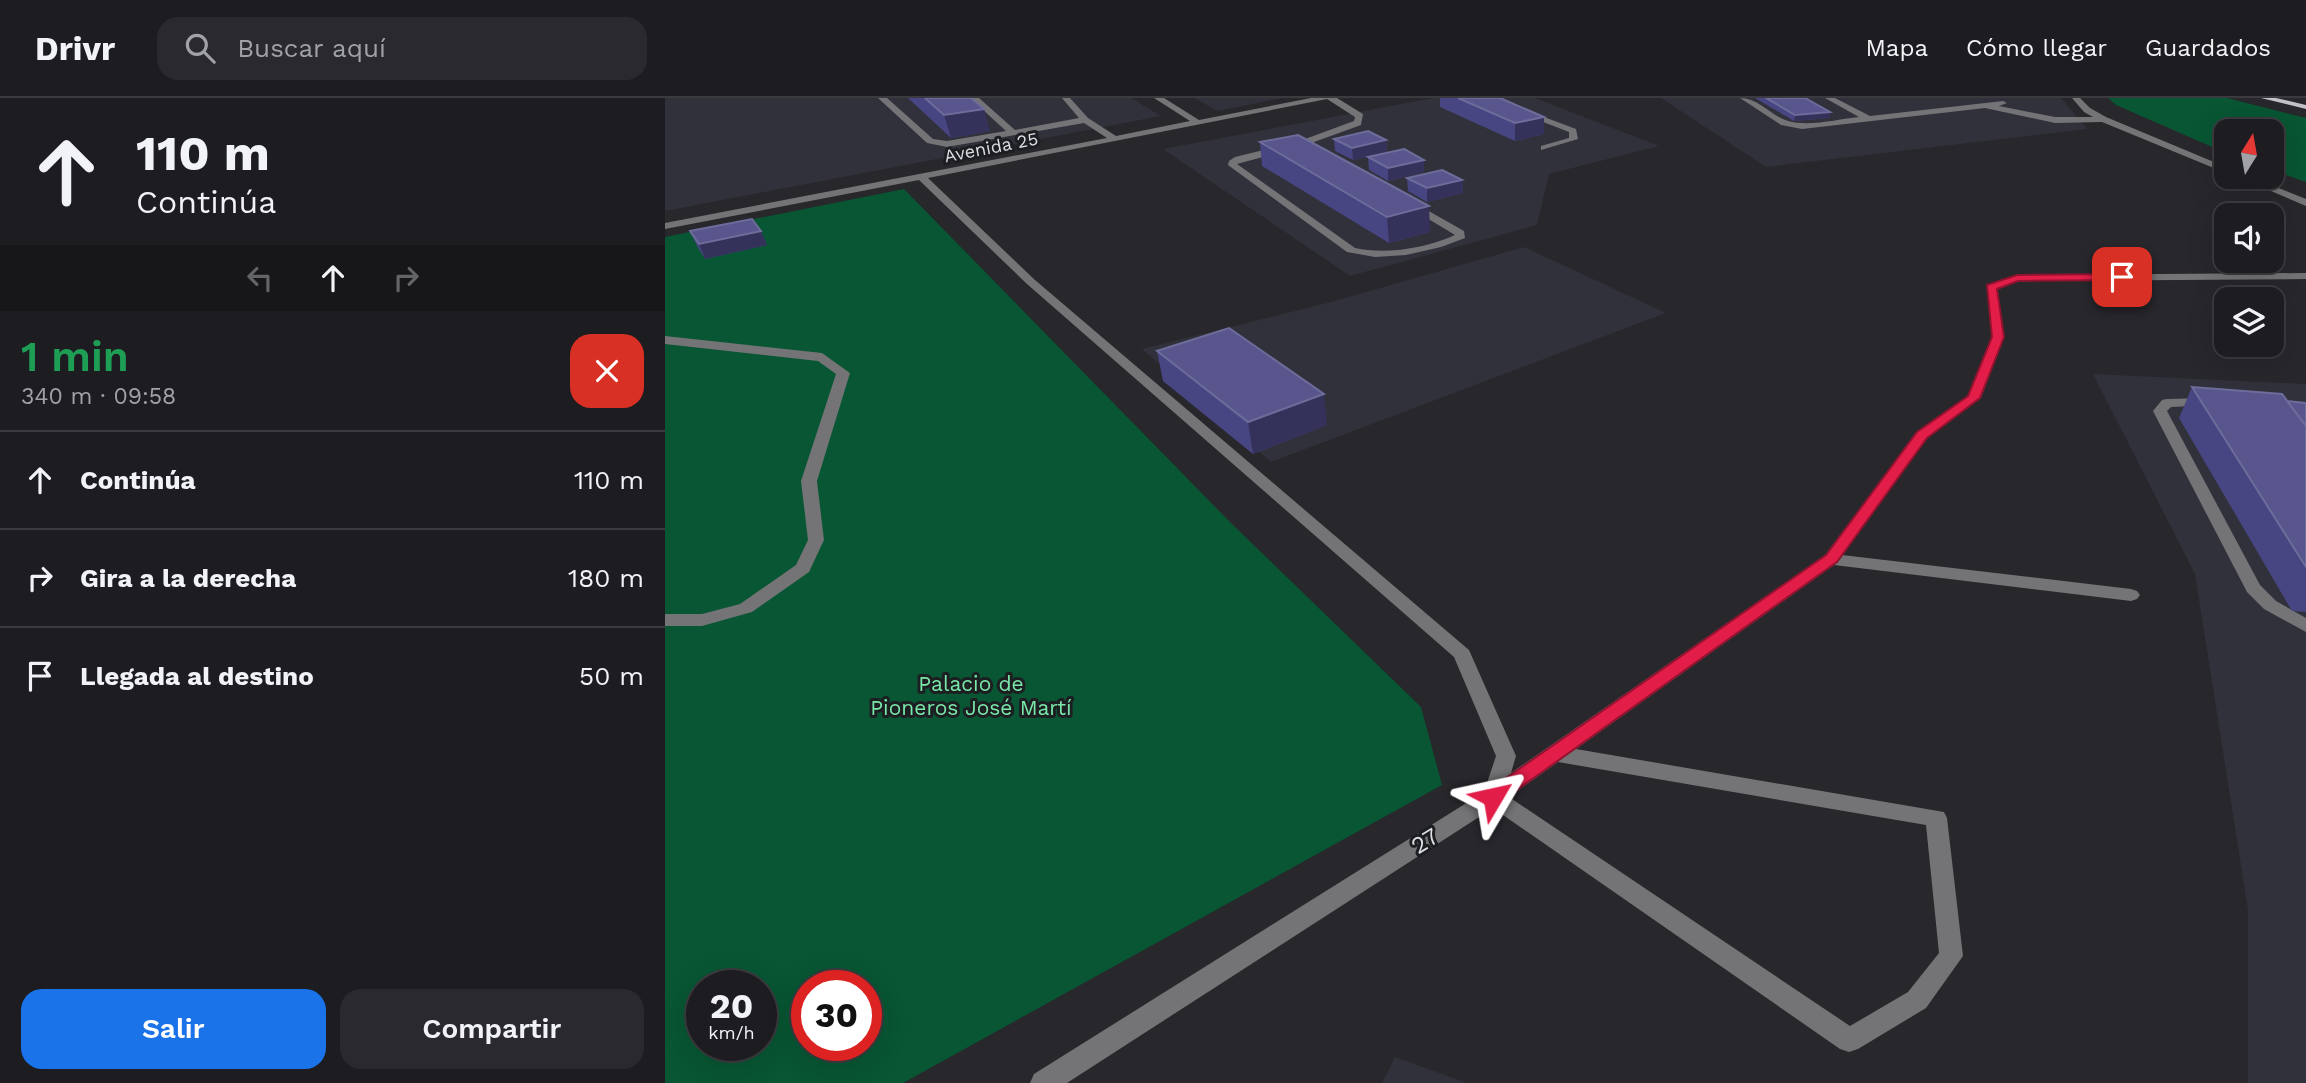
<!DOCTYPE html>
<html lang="es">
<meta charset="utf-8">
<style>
body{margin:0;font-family:"Work Sans",sans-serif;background:#2a2a2e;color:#f1f3f6;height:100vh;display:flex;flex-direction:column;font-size:26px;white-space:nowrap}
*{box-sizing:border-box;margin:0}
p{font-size:23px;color:#a0a2a5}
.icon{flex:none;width:38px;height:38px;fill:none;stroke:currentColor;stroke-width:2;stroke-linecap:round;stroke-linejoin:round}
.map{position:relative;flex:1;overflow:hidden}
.side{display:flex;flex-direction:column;background:#1d1d21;width:665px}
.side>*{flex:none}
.top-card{background:#1d1d21;color:#f1f3f6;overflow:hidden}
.needle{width:46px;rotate:11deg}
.tools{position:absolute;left:1549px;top:21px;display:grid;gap:14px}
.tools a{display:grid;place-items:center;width:70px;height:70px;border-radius:14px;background:#1d1d21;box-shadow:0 7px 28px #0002,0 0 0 2px #3b3b3f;font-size:35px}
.speed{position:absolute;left:21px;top:872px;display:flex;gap:14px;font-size:35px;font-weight:700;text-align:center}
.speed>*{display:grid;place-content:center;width:91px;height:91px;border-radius:50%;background:#1d1d21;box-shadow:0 7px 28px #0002,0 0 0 2px #3b3b3f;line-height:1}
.speed small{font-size:18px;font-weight:400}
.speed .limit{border:10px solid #d22;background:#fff;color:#111}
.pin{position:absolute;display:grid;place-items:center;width:60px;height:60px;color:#fff;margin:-30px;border-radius:14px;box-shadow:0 4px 10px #0006}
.me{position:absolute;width:77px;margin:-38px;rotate:54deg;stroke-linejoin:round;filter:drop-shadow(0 0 5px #0008)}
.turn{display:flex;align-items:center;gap:24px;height:147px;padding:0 21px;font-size:32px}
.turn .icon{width:91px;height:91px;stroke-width:2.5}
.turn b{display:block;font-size:49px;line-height:60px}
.lanes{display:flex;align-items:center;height:66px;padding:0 21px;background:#0003;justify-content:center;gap:35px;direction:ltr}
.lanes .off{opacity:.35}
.round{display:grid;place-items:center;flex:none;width:74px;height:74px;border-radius:21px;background:#2a2a2e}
.summary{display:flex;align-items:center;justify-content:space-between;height:119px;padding:0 21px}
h1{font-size:42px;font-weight:600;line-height:52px;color:#1e9e55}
.action{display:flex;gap:14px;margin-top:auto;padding:14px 21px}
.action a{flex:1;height:80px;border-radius:21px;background:#1a73e8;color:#fff;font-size:28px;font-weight:600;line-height:80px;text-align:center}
.action a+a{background:#2a2a2e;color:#f1f3f6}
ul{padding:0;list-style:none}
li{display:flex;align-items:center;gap:21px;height:98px;padding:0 21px;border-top:2px solid #3b3b3f}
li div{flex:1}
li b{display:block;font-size:26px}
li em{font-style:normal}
header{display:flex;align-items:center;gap:42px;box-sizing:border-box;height:98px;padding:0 35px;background:#1d1d21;border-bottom:2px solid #3b3b3f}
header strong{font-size:33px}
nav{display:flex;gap:38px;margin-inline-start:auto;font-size:24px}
.search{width:490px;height:63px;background:#2a2a2e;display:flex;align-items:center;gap:18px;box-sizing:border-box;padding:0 24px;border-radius:21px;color:#a0a2a5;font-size:26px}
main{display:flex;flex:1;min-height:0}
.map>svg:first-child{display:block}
</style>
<header>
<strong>Drivr</strong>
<div class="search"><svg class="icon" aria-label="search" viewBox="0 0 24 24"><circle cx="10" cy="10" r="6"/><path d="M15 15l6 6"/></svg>Buscar aquí</div>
<nav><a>Mapa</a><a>Cómo llegar</a><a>Guardados</a></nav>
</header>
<main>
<section class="side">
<div class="top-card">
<div class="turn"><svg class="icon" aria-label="ahead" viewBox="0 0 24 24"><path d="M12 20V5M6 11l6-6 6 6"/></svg><div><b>110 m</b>Continúa</div></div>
<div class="lanes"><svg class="icon off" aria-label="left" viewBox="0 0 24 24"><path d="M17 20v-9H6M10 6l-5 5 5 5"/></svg><svg class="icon" aria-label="ahead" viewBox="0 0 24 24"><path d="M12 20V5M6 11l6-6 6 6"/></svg><svg class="icon off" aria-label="right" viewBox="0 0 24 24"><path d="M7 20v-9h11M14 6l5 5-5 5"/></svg></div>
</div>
<div class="summary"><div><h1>1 min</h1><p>340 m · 09:58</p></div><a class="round" style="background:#d93025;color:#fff"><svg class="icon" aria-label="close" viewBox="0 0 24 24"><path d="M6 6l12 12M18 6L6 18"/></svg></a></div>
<ul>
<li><svg class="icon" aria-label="ahead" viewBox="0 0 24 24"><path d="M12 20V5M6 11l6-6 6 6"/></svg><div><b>Continúa</b></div><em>110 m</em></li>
<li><svg class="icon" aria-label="right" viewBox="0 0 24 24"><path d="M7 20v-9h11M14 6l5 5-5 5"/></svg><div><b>Gira a la derecha</b></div><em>180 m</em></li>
<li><svg class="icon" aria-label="arrive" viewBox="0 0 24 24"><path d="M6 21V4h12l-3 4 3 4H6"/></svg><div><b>Llegada al destino</b></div><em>50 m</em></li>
</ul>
<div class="action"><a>Salir</a><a>Compartir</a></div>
</section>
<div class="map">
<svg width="1641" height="985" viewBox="0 0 1641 985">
<rect width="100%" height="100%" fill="#27272c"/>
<!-- built -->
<path fill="#30313b" d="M0,0h466l30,18 -496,95z
M529,0h88l-64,13z
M768,0h102l124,48 -110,28 -12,51 -187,51 -187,-127z
M996,0h400l26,31 -321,38z
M859,149l142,66 -395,149 -129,-113 189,-47z
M1428,276l213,10v699h-58v-173l-53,-336z
M730,959l72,26h-85z"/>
<!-- green -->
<path fill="#085633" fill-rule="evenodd" d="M1443,0h119l79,20v64l-34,-12 -1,-39h-45v22l-110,-48z
M239,91l324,331 193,187 21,78 -539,298h-238v-846zM37,887h59v60h-59zM142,887h59v60h-59z"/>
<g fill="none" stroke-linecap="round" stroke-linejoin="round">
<!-- minor -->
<path fill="#747477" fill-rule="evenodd" d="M213,0h9l46,41 14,2 59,-10 -36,-33h9l36,32 64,-12 -17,-20h8l18,20 28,18 74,-15 -36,-23h10l35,22 112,-22h26l26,16 -2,11 -58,21 -66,18 118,84c31,7 71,0 100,-13l-48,-29 -1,-2 5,-3 53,30 1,7 -24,9 -35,8 -31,2 -28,-5 -119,-87 1,-4 6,-4 62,-15 57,-21 1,-4 -28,-18 -399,79 107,102 434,370 47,106 -5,17 314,-218 92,-123 51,-36 24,-59 -5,-52 30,-10 289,-2v6l-288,2 -21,8 7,48 -23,61 -54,40 -85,117 289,34 6,2 3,4 -3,4 -6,2 -297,-36 -258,184 368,63 3,6 16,138 -37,52 -68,41 -9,3 -9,-3 -347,-241 -426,275h-37l4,-9 450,-282 12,-36 -42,-99 -427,-373 -108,-104 -254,49v-6l442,-85 -23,-15 -137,24 -20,-4zM893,664l368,63 13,128 -31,39 -58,34 -341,-229z
M817,0h11l83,31 2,10 -37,11v-4l28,-8v-6z
M1075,0c19,0 31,18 48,23 22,6 50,-2 71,-4l-34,-19h10l35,18 133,-15 4,2 -8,3 56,11h38l-9,-5 -12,-14h8l10,10 16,9 120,50v6l-124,-51 -47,1 -70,-15 -183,21 -21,-4z
M1573,79h13l55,22v7z
M0,238l157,17 28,20 -33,108 7,59 -15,32 -57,40 -50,14h-37v-12h37l38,-10 56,-39 12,-25 -7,-59 35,-107 -18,-13 -153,-17z
M1543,300l7,4 -2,3 -42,2 -4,4 93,174 16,16 30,17v14l-42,-23 -17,-17 -94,-181 9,-11 5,-1z"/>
<!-- major -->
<path fill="#c1c2c7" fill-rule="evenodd" d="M1596,0h15l30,7v4z"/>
</g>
<!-- wall -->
<path fill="#484682" d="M243,0h63l19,33 -39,7z
M775,0h60l44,36 -29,7 -75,-34z
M1090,0h50l25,14 -1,6 -35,3z
M669,41l52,1 1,13 -34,7 -18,-9z
M595,44l170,90 -41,11 -127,-77z
M703,59l56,15 -36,9 -19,-11z
M742,80l55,2 1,13 -36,9 -19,-11z
M25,133h71l6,14 -62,14 -8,-13z
M492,253l170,74 -74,29 -90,-73z
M1527,289l95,14 19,2v209l-14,-1 -113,-193z"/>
<!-- shaded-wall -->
<path fill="#34325b" d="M319,11l6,22 -39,7 -7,-23z
M1165,14l-1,6 -35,3 1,-6z
M879,19v17l-29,7v-18z
M721,42l1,13 -34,7 -1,-12z
M759,62v12l-36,9v-13z
M797,82l1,13 -36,9v-14z
M764,108l1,26 -41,11 -2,-26z
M96,133l6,14 -62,14 -6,-15z
M659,296l3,31 -74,29 -5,-32z"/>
<!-- building -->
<path fill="#58568d" stroke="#6d6c9a" stroke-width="2" d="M260,0h46l13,11 -40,6z
M793,0h42l44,19 -29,6z
M1101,0h39l25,14 -35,3z
M703,33l18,9 -34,8 -18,-9z
M633,37l131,71 -42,11 -127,-75z
M739,51l20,11 -36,8 -20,-11z
M777,72l20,10 -35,8 -20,-10z
M87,121l9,12 -62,13 -9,-13z
M564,230l95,66 -76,28 -91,-71z
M1527,289l90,7 24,32v141z
M1622,303l19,2v23z"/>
<!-- route -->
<path fill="#e11d48" stroke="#92132f" stroke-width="2" d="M1457,176l5,3 -2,3 -107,1 -21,8 7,48 -24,61 -53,40 -90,124 -337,240 -7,3 -7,-3 -2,-5 2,-5 340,-237 91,-123 51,-36 24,-59 -5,-52 30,-10z"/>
<g text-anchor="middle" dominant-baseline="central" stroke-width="6" stroke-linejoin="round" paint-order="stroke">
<!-- far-street labels -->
<g font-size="18" fill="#dedfe2" stroke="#1d1e22">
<text transform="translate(326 49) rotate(-11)">Avenida 25</text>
</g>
<!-- park labels -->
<g font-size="21" fill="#79e8a9" stroke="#1d1e22">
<text x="306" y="585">Palacio de<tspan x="306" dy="24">Pioneros José Martí</tspan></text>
</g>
<!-- near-street labels -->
<g font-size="24" fill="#dedfe2" stroke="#1d1e22">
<text transform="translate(760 743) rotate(-32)">27</text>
</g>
</g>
</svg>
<div class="tools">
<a><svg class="needle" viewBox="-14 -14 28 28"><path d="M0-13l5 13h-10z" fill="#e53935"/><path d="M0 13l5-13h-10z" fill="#a0a2a5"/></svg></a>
<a><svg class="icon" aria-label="sound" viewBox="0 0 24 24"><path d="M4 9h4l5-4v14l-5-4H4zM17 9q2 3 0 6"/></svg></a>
<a><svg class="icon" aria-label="layers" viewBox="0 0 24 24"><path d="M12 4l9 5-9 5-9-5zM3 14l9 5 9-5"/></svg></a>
</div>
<div class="speed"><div>20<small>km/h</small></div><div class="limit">30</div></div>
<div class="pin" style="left:1457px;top:179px;background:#d93025"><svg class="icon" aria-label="arrive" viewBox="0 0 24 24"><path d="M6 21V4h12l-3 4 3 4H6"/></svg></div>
<svg class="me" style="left:828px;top:699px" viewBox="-20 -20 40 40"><path d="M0-17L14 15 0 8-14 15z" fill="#e11d48" stroke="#fff" stroke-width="4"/></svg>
</div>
</main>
